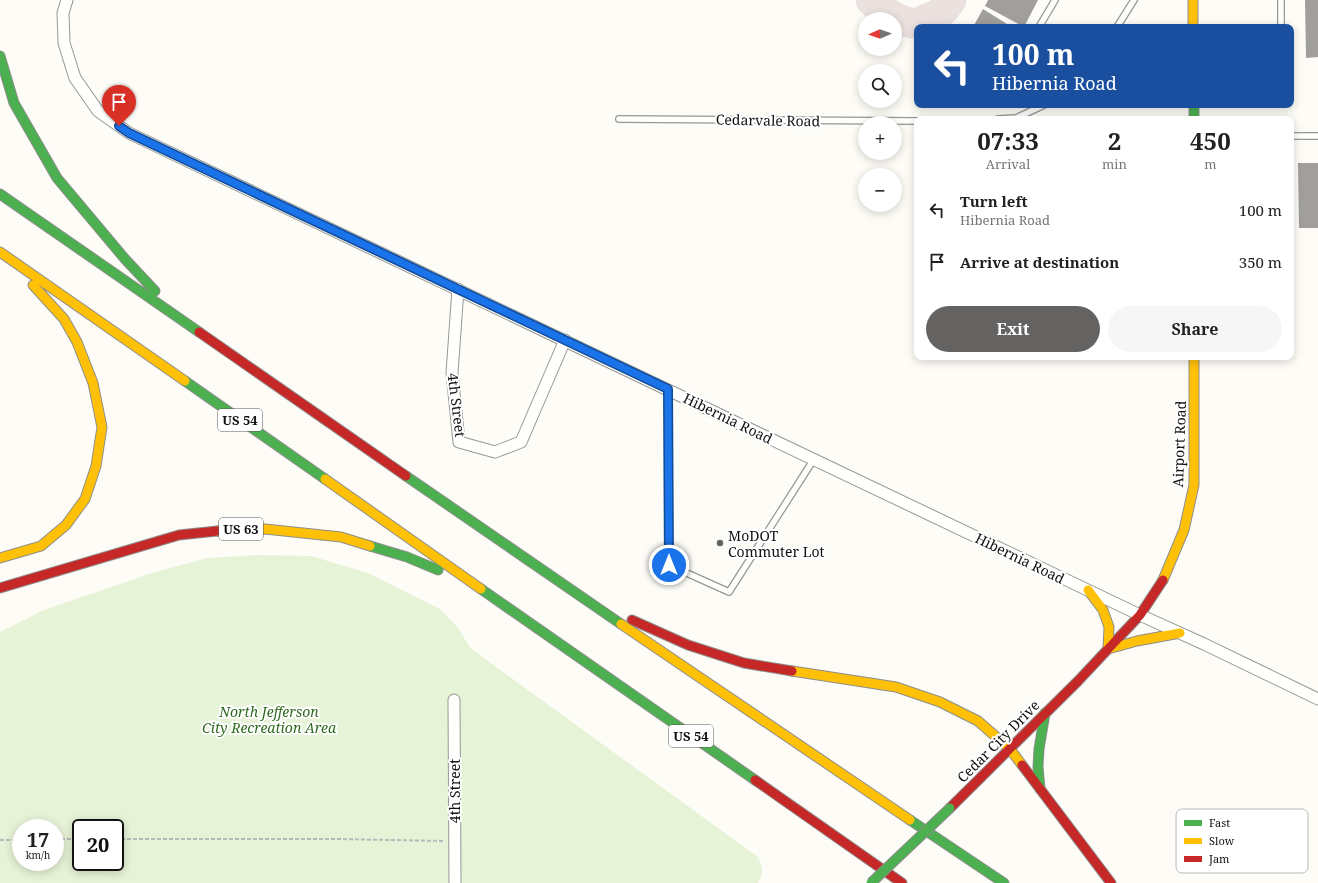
<!DOCTYPE html>
<meta charset="utf-8">
<style>
body{margin:0;font-family:"Noto Serif",serif;background:#f6f6f6;color:#202124;height:100vh;display:flex;flex-direction:column;font-size:15px;white-space:nowrap}
*{box-sizing:border-box;margin:0}
p{font-size:13px;color:#757577}
.icon{flex:none;width:22px;height:22px;fill:none;stroke:currentColor;stroke-width:2;stroke-linecap:round;stroke-linejoin:round}
.map{position:relative;flex:1;overflow:hidden}
.panel{position:absolute;left:914px;top:116px;width:380px;height:244px;display:flex;flex-direction:column;background:#fff;border-radius:8px;box-shadow:0 2px 10px #0003}
.panel>*{flex:none}
.hud{position:absolute;left:914px;top:24px;width:380px;height:84px;border-radius:8px;box-shadow:0 2px 10px #0003;background:#1a4fa0;color:#fff;overflow:hidden}
.needle{width:26px;rotate:268deg}
.tools{position:absolute;left:858px;top:12px;display:grid;gap:8px}
.tools a{display:grid;place-items:center;width:44px;height:44px;border-radius:50%;background:#fff;box-shadow:0 2px 10px #0003;font-size:20px}
.speed{position:absolute;left:12px;top:819px;display:flex;gap:8px;font-size:20px;font-weight:700;text-align:center}
.speed>*{display:grid;place-content:center;width:52px;height:52px;border-radius:50%;background:#fff;box-shadow:0 2px 10px #0003;line-height:1}
.speed small{font-size:10px;font-weight:400}
.speed .limit{border:2px solid #111;border-radius:6px;background:#fff;color:#111}
.pin{position:absolute;display:grid;place-items:center;width:34px;height:34px;color:#fff;margin:-41px -17px;border-radius:50% 50% 50% 0;rotate:-45deg;box-shadow:0 0 4px #0007}
.pin .icon{rotate:45deg}
.me{position:absolute;width:44px;margin:-22px;rotate:0deg;stroke-linejoin:round;filter:drop-shadow(0 0 3px #0008)}
.turn{display:flex;align-items:center;gap:14px;height:84px;padding:0 12px;font-size:18px}
.turn .icon{width:52px;height:52px;stroke-width:2.5}
.turn b{display:block;font-size:28px;line-height:34px}
.eta{display:flex;justify-content:space-evenly;align-items:center;height:68px;text-align:center}
.eta b{font-size:24px;font-weight:700;line-height:28px}
.action{display:flex;gap:8px;margin-top:auto;padding:8px 12px}
.action a{flex:1;height:46px;border-radius:24px;background:#646362;color:#fff;font-size:16px;font-weight:700;line-height:46px;text-align:center}
.action a+a{background:#f6f6f6;color:#202124}
ul{padding:0;list-style:none}
li{display:flex;align-items:center;gap:12px;height:52px;padding:0 12px}
li div{flex:1}
li b{display:block;font-size:15px}
li em{font-style:normal}
.map>svg:first-child{display:block}
</style>
<div class="map">
<svg width="1318" height="883" viewBox="0 0 1318 883">
<rect width="100%" height="100%" fill="#fdfcf7"/>
<!-- green -->
<path fill="#e7f3d7" fill-rule="evenodd" d="M259,555l52,1 57,17 72,36 19,20 11,19 288,209c5,11 6,15 0,26h-758v-251l44,-22 111,-38 52,-14zM21,828h34v34h-34zM81,828h34v34h-34z"/>
<g fill="none" stroke-linecap="round" stroke-linejoin="round">
<!-- taxiway -->
<path stroke="#ebe1df" stroke-width="31" d="M871,0c10,10 32,25 47,23 3,-1 6,-3 9,-4 12,-4 17,-8 24,-19"/>
</g>
<!-- building -->
<path fill="#a19f9c" d="M988,0h50l-14,27 -39,-21z
M1305,0h13v57l-12,1z
M983,9l24,15 -2,3h-32z
M1298,163h20v65h-19z"/>
<g fill="none" stroke-linecap="round" stroke-linejoin="round">
<!-- lane casing -->
<g stroke="#979795" stroke-width="8">
<path id="lane" d="M1281,0v27
M1039,27l16,-27
M1117,27l17,-27
M619,119l298,2
M998,119l18,-1 28,-13
M1291,136h27
M668,390l1,175 60,27 85,-133"/>
</g>
<!-- street casing -->
<g stroke="#979795" stroke-width="13">
<path id="street" d="M67,0l-4,13 1,30 11,35 23,33 31,22 1011,482 64,29 114,55
M458,289l-6,84 7,69 36,10 26,-10 44,-102
M454,700l1,183"/>
</g>
<!-- fast casing -->
<g stroke="#8e8d8b" stroke-width="11">
<path id="fast" d="M0,56l14,47 43,75 68,81 30,32
M1194,105v14
M0,194l199,138
M185,381l140,98
M406,476l215,148
M370,546l37,11 31,13
M481,589l274,191
M1040,789l-2,-22 1,-18 6,-36
M910,820l94,63"/>
</g>
<!-- slow casing -->
<g stroke="#8e8d8b" stroke-width="11">
<path id="slow" d="M1193,0v27
M0,252l185,129
M325,479l156,110
M217,531l48,-2 76,8 29,9
M0,558l41,-12 25,-21 19,-26 11,-33 6,-39 -9,-44 -16,-41 -13,-23 -31,-34
M1163,580l21,-50 10,-45v-128
M1088,590l15,20 6,17 -1,22 29,-8 43,-8
M621,624l289,196
M792,671l104,16 44,15 38,19 32,28 12,16"/>
</g>
<!-- jam casing -->
<g stroke="#8e8d8b" stroke-width="11">
<path id="jam" d="M199,332l207,144
M0,588l179,-53 38,-4
M632,620l56,25 56,18 48,8
M1022,765l89,118
M755,780l147,103
M950,808l128,-127 62,-66 23,-35"/>
</g>
<!-- path -->
<path stroke="#b9b9b8" stroke-width="2" stroke-dasharray="4 2" stroke-linecap="butt" d="M55,839h26
M115,839h222l107,2
M0,840h21"/>
<!-- lane -->
<use href="#lane" stroke="#fffffe" stroke-width="5.5"/>
<!-- street -->
<use href="#street" stroke="#fffffe" stroke-width="11"/>
<!-- fast -->
<use href="#fast" stroke="#4caf50" stroke-width="9"/>
<!-- slow -->
<use href="#slow" stroke="#ffc107" stroke-width="9"/>
<!-- jam -->
<use href="#jam" stroke="#c62828" stroke-width="9"/>
<!-- fast-bridge casing -->
<g stroke="#8e8d8b" stroke-width="11" stroke-linecap="butt">
<path id="fast-bridge" d="M871,883l79,-75"/>
</g>
<!-- fast-bridge -->
<use href="#fast-bridge" stroke="#4caf50" stroke-width="9"/>
</g>
<g fill="none" stroke-linecap="round" stroke-linejoin="round">
<!-- route casing -->
<g stroke="#114b97" stroke-width="10">
<path id="route" d="M119,126l10,7 539,256 1,176"/>
</g>
<!-- route -->
<use href="#route" stroke="#1a73e8" stroke-width="7"/>
</g>
<!-- markers -->
<circle fill="#646362" stroke="#fff" stroke-width="1.5" cx="720" cy="543" r="4"/>
<g text-anchor="middle" dominant-baseline="central" stroke-width="4" stroke-linejoin="round" paint-order="stroke">
<!-- shield labels -->
<g fill="#fff" stroke="#585858" stroke-width="1">
<rect x="218" y="409" width="44" height="22" rx="3"/>
<rect x="219" y="518" width="44" height="22" rx="3"/>
<rect x="669" y="725" width="44" height="22" rx="3"/>
</g>
<g font-size="13" font-weight="bold" fill="#111">
<text x="240" y="420">US 54</text>
<text x="241" y="529">US 63</text>
<text x="691" y="736">US 54</text>
</g>
<!-- street labels -->
<g font-size="14" fill="#111" stroke="#fff">
<text transform="translate(768 120) rotate(1)">Cedarvale Road</text>
<text transform="translate(457 405) rotate(83)">4th Street</text>
<text transform="translate(728 418) rotate(26)">Hibernia Road</text>
<text transform="translate(1179 444) rotate(-88)">Airport Road</text>
<text transform="translate(1020 558) rotate(26)">Hibernia Road</text>
<text transform="translate(998 741) rotate(-45)">Cedar City Drive</text>
<text transform="translate(454 791) rotate(-90)">4th Street</text>
</g>
<!-- poi labels -->
<g font-size="14" fill="#111" stroke="#fff" text-anchor="start">
<text x="728" y="535">MoDOT<tspan x="728" dy="16">Commuter Lot</tspan></text>
</g>
<!-- park labels -->
<g font-size="14" font-style="italic" fill="#2f6b1f" stroke="#fff">
<text x="269" y="711">North Jefferson<tspan x="269" dy="16">City Recreation Area</tspan></text>
</g>
</g>
<!-- legend -->
<rect x="1176" y="809" width="132" height="64" rx="6" fill="#fff" stroke="#b8b8b8" stroke-width="1"/>
<rect x="1184" y="820" width="18" height="6" fill="#4caf50"/>
<rect x="1184" y="838" width="18" height="6" fill="#ffc107"/>
<rect x="1184" y="856" width="18" height="6" fill="#c62828"/>
<g font-size="11" fill="#111">
<text x="1209" y="827">Fast</text>
<text x="1209" y="845">Slow</text>
<text x="1209" y="863">Jam</text>
</g>
</svg>
<div class="tools">
<a><svg class="needle" viewBox="-14 -14 28 28"><path d="M0-13l5 13h-10z" fill="#e53935"/><path d="M0 13l5-13h-10z" fill="#757577"/></svg></a>
<a><svg class="icon" aria-label="search" viewBox="0 0 24 24"><circle cx="10" cy="10" r="6"/><path d="M15 15l6 6"/></svg></a>
<a>+</a>
<a>−</a>
</div>
<div class="speed"><div>17<small>km/h</small></div><div class="limit">20</div></div>
<div class="pin" style="left:119px;top:126px;background:#d93025"><svg class="icon" aria-label="arrive" viewBox="0 0 24 24"><path d="M6 21V4h12l-3 4 3 4H6"/></svg></div>
<svg class="me" style="left:669px;top:565px" viewBox="-20 -20 40 40"><circle r="17" fill="#1a73e8" stroke="#fff" stroke-width="3"/><path d="M0-11L8 9 0 5-8 9z" fill="#fff"/></svg>
<div class="hud">
<div class="turn"><svg class="icon" aria-label="left" viewBox="0 0 24 24"><path d="M17 20v-9H6M10 6l-5 5 5 5"/></svg><div><b>100 m</b>Hibernia Road</div></div>
</div>
<section class="panel">
<div class="eta">
<div><b>07:33</b><p>Arrival</p></div>
<div><b>2</b><p>min</p></div>
<div><b>450</b><p>m</p></div>
</div>
<ul>
<li><svg class="icon" aria-label="left" viewBox="0 0 24 24"><path d="M17 20v-9H6M10 6l-5 5 5 5"/></svg><div><b>Turn left</b><p>Hibernia Road</p></div><em>100 m</em></li>
<li><svg class="icon" aria-label="arrive" viewBox="0 0 24 24"><path d="M6 21V4h12l-3 4 3 4H6"/></svg><div><b>Arrive at destination</b></div><em>350 m</em></li>
</ul>
<div class="action"><a>Exit</a><a>Share</a></div>
</section>
</div>
